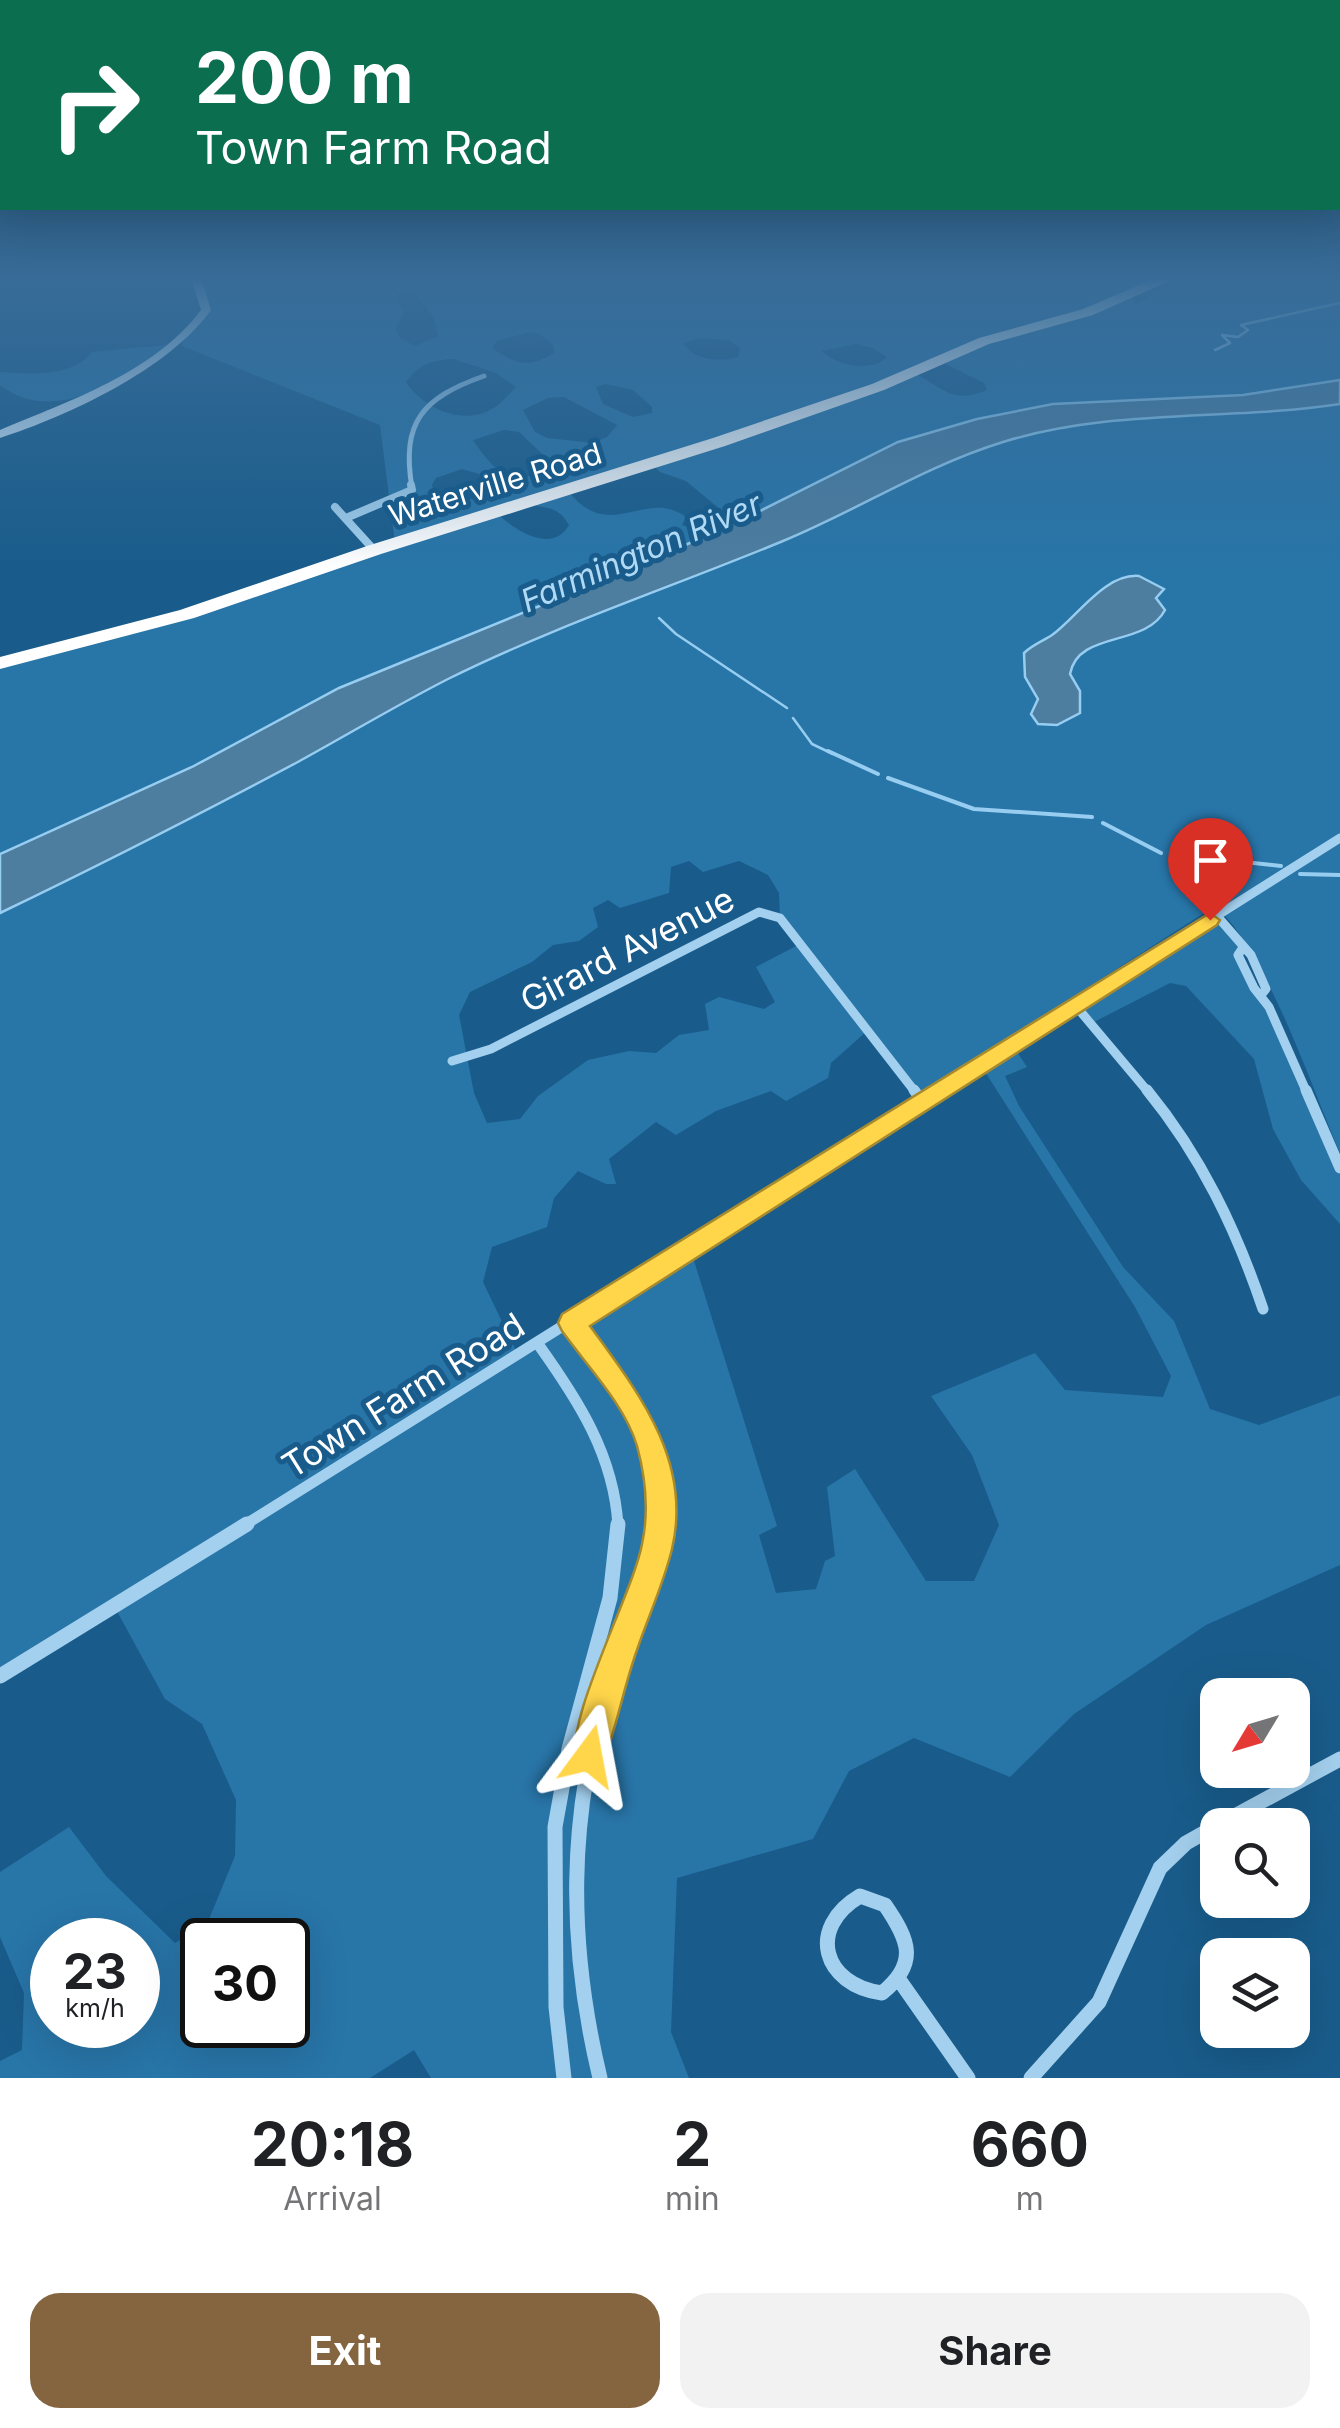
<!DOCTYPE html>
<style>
body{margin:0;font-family:Inter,sans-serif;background:#f2f2f2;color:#202124;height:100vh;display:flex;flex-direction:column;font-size:38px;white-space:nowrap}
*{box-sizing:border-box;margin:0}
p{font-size:32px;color:#757577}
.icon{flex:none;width:55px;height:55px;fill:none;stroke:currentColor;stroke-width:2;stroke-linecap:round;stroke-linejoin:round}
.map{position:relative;height:2078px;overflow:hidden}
.panel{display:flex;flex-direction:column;background:#fff;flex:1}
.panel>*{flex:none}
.guide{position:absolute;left:0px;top:0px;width:1340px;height:210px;box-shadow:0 10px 40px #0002;background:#0b6e4f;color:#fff;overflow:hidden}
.needle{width:65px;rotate:232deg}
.tools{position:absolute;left:1200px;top:1678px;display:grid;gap:20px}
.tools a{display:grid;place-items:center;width:110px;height:110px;border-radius:20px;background:#fff;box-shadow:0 10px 40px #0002;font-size:50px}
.speed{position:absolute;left:30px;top:1918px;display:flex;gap:20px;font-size:50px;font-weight:700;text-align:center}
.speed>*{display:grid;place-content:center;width:130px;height:130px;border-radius:50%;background:#fff;box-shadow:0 10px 40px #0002;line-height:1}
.speed small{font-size:25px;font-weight:400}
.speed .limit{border:5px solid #111;border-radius:15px;background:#fff;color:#111}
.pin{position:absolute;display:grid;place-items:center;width:85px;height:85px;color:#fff;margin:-102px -42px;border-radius:50% 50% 50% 0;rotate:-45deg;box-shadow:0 0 10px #0007}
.pin .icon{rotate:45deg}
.me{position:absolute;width:110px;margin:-55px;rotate:13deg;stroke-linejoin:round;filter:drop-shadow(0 0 8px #0008)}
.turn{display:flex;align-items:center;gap:35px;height:210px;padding:0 30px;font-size:45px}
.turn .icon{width:130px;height:130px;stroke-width:2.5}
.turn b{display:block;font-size:70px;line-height:85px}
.eta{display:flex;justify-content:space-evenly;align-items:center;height:170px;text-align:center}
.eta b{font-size:60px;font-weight:700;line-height:70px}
.primary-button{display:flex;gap:20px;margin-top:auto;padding:20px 30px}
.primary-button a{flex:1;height:115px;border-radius:30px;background:#84653f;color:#fff;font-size:40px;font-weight:700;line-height:115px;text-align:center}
.primary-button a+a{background:#f2f2f2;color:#202124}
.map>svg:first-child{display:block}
</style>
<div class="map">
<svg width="1340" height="2078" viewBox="0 0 1340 2078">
<rect width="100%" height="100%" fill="#195c8b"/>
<!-- green -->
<path fill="#2875a8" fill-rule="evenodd" d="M196,278h473l15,5 16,-5h356c20,7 86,0 113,0l-37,18 2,9 33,-18 33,-9h140v102l-97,15 -190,9 -76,15 -79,23 -150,75 -103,46 -306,125 -147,79 -192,87v-191l187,-49 208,-71 -15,-118 -198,-79 2,-10 21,-21zM404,291l12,3 18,24 4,18 -23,10 -15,-8 -4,-9 8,-18 -8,-11 1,-7zM530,332l10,2 13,11 1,8c-26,16 -38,11 -62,-5l5,-7zM701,338l27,2 12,8 -2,9c-19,5 -44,4 -55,-14zM855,344l18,4 14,9c-16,16 -50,9 -65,-6zM454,359l42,14 20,14c-7,7 -16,18 -24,22 -30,17 -69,-1 -86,-27 13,-18 26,-22 48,-23zM938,360l46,23 3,7c-36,15 -44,-3 -75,-18zM605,384l28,6 19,17v6l-19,4 -30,-13 -7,-17zM564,397l53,28 -10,12 -14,6 -46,-5 -12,-6 -12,-22 25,-12zM504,430l15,2 37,35 -41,14c-19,-10 -30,-23 -42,-41zM652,464l8,8 26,9 41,34 -36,13 -9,-3 4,-8c-41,-30 -75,27 -117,-25zM462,469l17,5 15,13 -8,9 -43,9 -7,-6 -4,-14 4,-7zM527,503c19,7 30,1 42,22 -17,30 -55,5 -72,-12z
M174,344c-46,33 -120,84 -174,41v-13c30,2 72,6 92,-20z
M1340,404v749c-28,-65 -75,-205 -125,-247l-286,183 -7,12 -55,-70 -36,32 -3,15 -42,23 -15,-10 -55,20 -40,24 -20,-13 -47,37 7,25h-10l-28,-13 -24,27 -7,29 -55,20 -9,35 35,73 172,-107 87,278 -18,9 17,58 40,-4 9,-28 10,-5 -8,-69 28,-18 71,112h48l25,-56 -27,-70 -41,-59 104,-43 30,37 98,7 8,-21 -36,-69 -155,-243 32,-20 15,23 -22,9 14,30 104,161 51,54 36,88 49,16 81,-30v170l-134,60 -132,89 -64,63 -96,-39 -65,33 -36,68 -136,39 -6,154 18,46h-258l-17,-28 -44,28h-370v-17l22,-11 2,-57 -24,-56v-65l69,-45 37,49 69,67 32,-19 28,-68 1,-56 -34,-76 -37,-25 -51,-93 -114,70v-763c100,-48 198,-98 296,-150 51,-28 101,-58 152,-84 109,-54 224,-92 335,-138 75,-31 142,-75 220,-99 110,-34 225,-21 337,-38zM689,861l14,11 36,-11 29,14 11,18 1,25 20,26 -44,23 19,35 -11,7 -45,-12 -14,7 4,26 -30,5 -23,18 -27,-2 -41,9 -50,36 -18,23 -33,4 -13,-30 -15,-78 11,-23 62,-30 21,-17 26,-4 19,-14 -5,-19 15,-8 12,8 49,-15 2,-26zM52,1940h86v85h-86zM202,1940h86v85h-86z
M1217,916l25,33 -3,6 23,39 78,174v56l-39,-44 -28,-51 -19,-70 -68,-73 -16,-3 -78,40 -17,-18z"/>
<!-- water -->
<path fill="#4d7d9f" stroke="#96cdf0" stroke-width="2.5" d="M1340,380v24c-112,17 -227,4 -337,38 -78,24 -145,68 -220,99 -111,46 -226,84 -335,138 -51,26 -101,56 -152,84 -98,52 -196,102 -296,150v-59l192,-87 147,-79 306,-125 103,-46 150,-75 79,-23 76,-15 190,-9z
M1139,576l25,13 -8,9 9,12c-20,38 -87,20 -95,64l10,17v22l-23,12 -19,-1 -7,-10 7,-15 -13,-22 -1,-24c8,-8 19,-12 28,-18 25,-18 53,-62 87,-59z"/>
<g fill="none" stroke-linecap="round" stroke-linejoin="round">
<!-- stream-far1 -->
<path stroke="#96cdf0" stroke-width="2.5" d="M1215,350l15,-7 -8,-8 16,2 10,-7 -7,-5 99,-22
M659,618l17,16 111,74
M793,718l19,26 21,10"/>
<!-- stream -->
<path stroke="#96cdf0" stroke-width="4" d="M828,751l50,23
M888,778l86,31 118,8
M1103,823l58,30
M1171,854l110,12
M1300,874l40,1"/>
<!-- street-far4 -->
<path stroke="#a3d0ee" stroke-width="5" d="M412,488c-11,-66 10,-90 72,-112"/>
<!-- street-far3 -->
<path stroke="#a3d0ee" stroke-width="8" d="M335,507l39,43
M346,518l66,-28 -1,-5"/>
<!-- street-far2 -->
<path stroke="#a3d0ee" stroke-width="9" d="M1217,916l34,39 15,34 -4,5
M1242,949l-4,6 16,33 15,19 38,86
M1075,1005l74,88
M452,1061l39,-12 268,-137 21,6 136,175
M936,1093l404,-255"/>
<!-- street-far1 -->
<path stroke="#a3d0ee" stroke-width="11" d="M914,1090l8,11
M1147,1090c54,66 89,139 116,219
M1306,1090l34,78
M572,1323c47,62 92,122 90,203
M538,1344c40,56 76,111 80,182
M243,1526l697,-436"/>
<!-- street -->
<path stroke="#a3d0ee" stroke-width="15" d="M0,1676l247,-152
M1218,1825l122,-66
M860,1896l25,9c24,35 34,58 -3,88 -59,-8 -76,-65 -22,-97z
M900,1981l68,97
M564,2078l-8,-71 -1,-180 14,-78 41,-151 8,-74
M600,2078c-32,-133 -33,-263 9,-394 17,-54 46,-103 53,-160
M1031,2078l68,-76 61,-134 26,-25 32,-18"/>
<!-- secondary -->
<path fill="#d0e8fa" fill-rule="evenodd" d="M191,278h10l10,32c-42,59 -143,106 -211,128v-8c69,-29 155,-58 201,-120z"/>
<!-- highway -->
<path fill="#fff" fill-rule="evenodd" d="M1156,278h20l-83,37 -104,29 -105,46 -159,56 -344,108 -187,64 -194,51v-12l180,-47 187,-64 346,-108 159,-54 107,-46 104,-29z"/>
</g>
<!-- sky -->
<linearGradient id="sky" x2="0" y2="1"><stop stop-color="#0e334c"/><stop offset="0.49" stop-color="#386c98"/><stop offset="1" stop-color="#386c98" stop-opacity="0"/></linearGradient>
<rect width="1340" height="569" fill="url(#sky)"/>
<!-- route -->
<path fill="#ffd54a" stroke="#a68a30" stroke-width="2.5" d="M1210,913l10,7 -3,5 -627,401c48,66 103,135 82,223 -8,34 -24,68 -35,101 -14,39 -21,81 -36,118l-12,5 -12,-5c-17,-41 56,-174 65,-224 7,-33 4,-65 -5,-98 -12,-41 -50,-80 -75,-115l-4,-8 4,-9z"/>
<g text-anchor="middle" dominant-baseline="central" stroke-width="10" stroke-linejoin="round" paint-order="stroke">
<!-- far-street labels -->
<g font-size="30" fill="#fff" stroke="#195c8b">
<text transform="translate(495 484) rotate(-17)">Waterville Road</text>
</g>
<!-- far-water labels -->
<g font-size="32" font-style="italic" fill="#afd9f5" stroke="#195c8b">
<text transform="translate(641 552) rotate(-23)">Farmington River</text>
</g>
<!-- street labels -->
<g font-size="35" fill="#fff" stroke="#195c8b">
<text transform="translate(627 949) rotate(-27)">Girard Avenue</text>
<text transform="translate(403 1395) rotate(-32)">Town Farm Road</text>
</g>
</g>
</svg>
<div class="tools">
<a><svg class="needle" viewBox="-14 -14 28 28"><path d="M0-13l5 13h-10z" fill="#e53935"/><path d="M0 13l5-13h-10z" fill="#757577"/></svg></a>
<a><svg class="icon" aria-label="search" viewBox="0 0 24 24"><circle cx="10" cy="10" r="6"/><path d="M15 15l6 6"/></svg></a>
<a><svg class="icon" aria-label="layers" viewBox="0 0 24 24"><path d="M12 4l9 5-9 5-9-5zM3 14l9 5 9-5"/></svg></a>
</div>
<div class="speed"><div>23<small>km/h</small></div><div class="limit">30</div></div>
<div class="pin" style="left:1210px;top:920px;background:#d93025"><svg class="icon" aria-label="arrive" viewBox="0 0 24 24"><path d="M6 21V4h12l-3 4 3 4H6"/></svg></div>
<svg class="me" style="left:589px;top:1756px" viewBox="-20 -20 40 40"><path d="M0-17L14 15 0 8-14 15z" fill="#ffd54a" stroke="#fff" stroke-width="4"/></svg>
<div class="guide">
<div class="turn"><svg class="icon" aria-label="right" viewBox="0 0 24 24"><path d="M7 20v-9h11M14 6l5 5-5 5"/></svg><div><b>200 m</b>Town Farm Road</div></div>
</div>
</div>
<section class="panel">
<div class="eta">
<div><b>20:18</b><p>Arrival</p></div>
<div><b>2</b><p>min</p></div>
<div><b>660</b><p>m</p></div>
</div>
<div class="primary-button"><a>Exit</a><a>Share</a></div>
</section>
